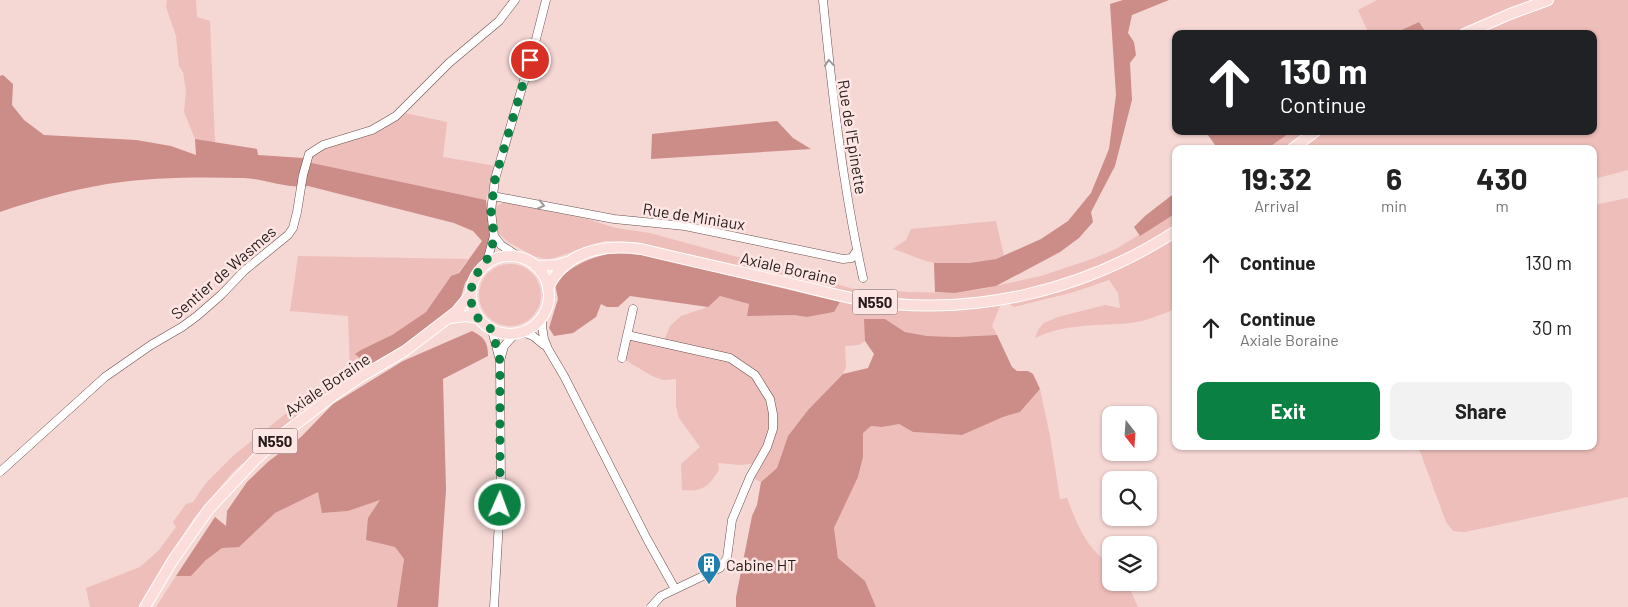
<!DOCTYPE html>
<style>
body{margin:0;font-family:Barlow,sans-serif;background:#f2f2f2;color:#222;height:100vh;display:flex;flex-direction:column;font-size:19px;white-space:nowrap}
*{box-sizing:border-box;margin:0}
p{font-size:16px;color:#767676}
.icon{flex:none;width:28px;height:28px;fill:none;stroke:currentColor;stroke-width:2;stroke-linecap:round;stroke-linejoin:round}
.map{position:relative;flex:1;overflow:hidden}
.panel{position:absolute;left:1172px;top:145px;width:425px;height:305px;display:flex;flex-direction:column;background:#fff;border-radius:10px;box-shadow:0 1px 4px #0004}
.panel>*{flex:none}
.hud{position:absolute;left:1172px;top:30px;width:425px;height:105px;border-radius:10px;box-shadow:0 1px 4px #0004;background:#202124;color:#fff;overflow:hidden}
.needle{width:32px;rotate:163deg}
.tools{position:absolute;left:1102px;top:406px;display:grid;gap:10px}
.tools a{display:grid;place-items:center;width:55px;height:55px;border-radius:10px;background:#fff;box-shadow:0 1px 4px #0004;font-size:25px}
.pin{position:absolute;display:grid;place-items:center;width:42px;height:42px;color:#fff;margin:-21px;border:2px solid #fff;border-radius:50%;box-shadow:0 1px 5px #0007}
.me{position:absolute;width:55px;margin:-28px;rotate:2deg;stroke-linejoin:round;filter:drop-shadow(0 0 4px #0008)}
.turn{display:flex;align-items:center;gap:18px;height:105px;padding:0 25px;font-size:22px}
.turn .icon{width:65px;height:65px;stroke-width:2.5}
.turn b{display:block;font-size:35px;line-height:42px}
.eta{display:flex;justify-content:space-evenly;align-items:center;height:85px;text-align:center}
.eta b{font-size:30px;font-weight:700;line-height:35px}
.primary-button{display:flex;gap:10px;margin-top:auto;padding:10px 25px}
.primary-button a{flex:1;height:58px;border-radius:10px;background:#0b8043;color:#fff;font-size:20px;font-weight:700;line-height:58px;text-align:center}
.primary-button a+a{background:#f2f2f2;color:#222}
ul{padding:0;list-style:none}
li{display:flex;align-items:center;gap:15px;height:65px;padding:0 25px}
li div{flex:1}
li b{display:block;font-size:19px}
li em{font-style:normal}
.map>svg:first-child{display:block}
</style>
<div class="map">
<svg width="1628" height="607" viewBox="0 0 1628 607">
<rect width="100%" height="100%" fill="#f5d7d4"/>
<!-- green -->
<path fill="#eebeba" d="M167,0h29l1,17 13,4 5,122 -20,-4 -11,-27 2,-21 -3,-19 -4,-6 -3,-30 -10,-29z
M1377,0h251v170l-34,9v-30l-13,-2 -2,2h-312l25,-18h302v-97h-167l-8,-12 -26,12h-24l-11,-24z
M400,112l47,10 -4,35 53,9 -10,34 -174,-37 -9,-5 14,-14 50,-16z
M1628,198v299l-163,35 -12,-1 -7,-9 -28,-76h176v-241z
M504,202l83,17 29,9 34,5 215,59 2,-3 42,3 46,1 27,-4 59,-13 51,-17 24,-10 60,-37v97c-14,5 -30,12 -45,14 -32,3 -66,0 -96,15l3,-8 6,-7 14,-6 47,-12 15,3 -2,-15 -9,-13 -35,12 -60,15 -10,-7 -5,8 -7,18 5,9 -42,2 -28,-1 -22,-4 -20,-13h-20v22l-6,4 -14,1 1,21 -3,7 -35,36 -20,26 -11,32 -16,14 -11,-5 7,-14 -16,2 -23,-2 1,7c-11,17 -16,22 -37,20l-1,-26 19,-17 -21,-29 -3,-12v-27l-13,1 -11,-4 -30,-18 5,-23 36,8 7,-17 11,-10 27,-9 12,-11 29,8 -2,12 47,-1 13,2 27,-5 6,-10 22,4v-6l2,-5 -229,-53 -30,-1 -57,19 -14,-4 -26,-14 -12,-11 -1,-24z
M996,221l8,35c-17,7 -53,10 -70,7 -14,-3 -28,-10 -41,-14l13,-9 5,-11z
M298,256l170,3 -10,14 -7,3 -25,36 -34,23 -36,19 14,12 -42,26 -37,29 -58,51 -39,46 -56,89h-48l-4,-19 54,-21 19,-17 17,-23 -3,-5 13,-18 7,-2 13,-19 28,-28 55,-44 61,-42 -2,-53 -58,-5z
M479 295a31 31 0 1 1 62 0a31 31 0 1 1-62 0Z
M1040,389l10,47 10,63 7,-1c12,31 18,47 44,68v16l16,1 11,24h-262l-11,-26 -27,-23 -4,-30 24,-51 5,-20 -1,-24 9,-7 11,1 17,-3 14,8 49,3 41,-18 17,-5z
M318,491l4,22 26,-2 33,-12 14,48 9,12 -7,48h-241l20,-31h15l15,-16 16,-12 24,-25 29,-10z"/>
<!-- forest -->
<path fill="#cc8c87" d="M1123,0h46l-37,15 -4,18 6,9 2,13 -6,8 2,37 -17,66 -24,46 2,10 -14,16 -19,14 -64,34 -41,7 -20,-1 -1,-29h36l26,-4 25,-11 20,-9 27,-18 23,-28 18,-44 7,-54 -6,-91z
M1419,22l8,12h-34z
M3,75l10,9 -1,21 12,15 20,15 92,5 35,6 25,9 -1,-16 62,10 1,6 45,3 9,5 174,37 5,41 -7,16 -19,26 -4,14 -10,13 -56,43 -25,13 -15,-12 6,-4 31,-15 34,-23 25,-36 8,-3 23,-32 -9,-10 -19,-8 -146,-37c-21,3 -42,-7 -64,-8 -45,-1 -92,-1 -137,6 -36,6 -72,16 -107,28v-136z
M777,121l16,17 18,11 -160,10 1,-25z
M1205,131h87l-25,18h-49z
M1176,192v21l-36,23 -6,-9 11,-11z
M612,253h24l204,49 -6,10 -27,5 -13,-2 -47,1 2,-12 -29,-8 -12,11 -78,-11 -12,11h-11l-6,-3 -5,13 -23,16 -19,3 -5,-8 9,-29 -3,-15c16,-19 34,-26 57,-31z
M864,319h21l20,13 22,4 28,1 42,-2 15,32 5,4h11l5,3 7,15 -20,23 -17,5 -41,18 -49,-3 -14,-8 -17,3 -11,-1 -8,7v24l-5,20 -24,51 4,30 27,23 11,26h-140v-10l16,-81 5,-11 4,-23 16,-14 11,-32 20,-26 35,-36 25,-6 6,-14 -9,-13z
M472,331c12,6 16,11 16,25l-45,23 3,111 -8,117h-41l7,-48 -9,-12 -29,-7 2,-22 12,-18 -32,11 -26,2 -4,-21 -43,21 -36,34 -17,1 -16,12 -15,16h-15l39,-59 11,9 1,-15 20,-29 22,-21 32,-24 32,-33 70,-43z"/>
<g fill="none" stroke-linecap="round" stroke-linejoin="round">
<!-- minor casing -->
<g stroke="#68504e" stroke-width="9">
<path id="minor" d="M823,0c9,93 20,187 40,278
M493,196l121,23 71,7 158,33 9,-1 5,-8
M494,236l7,9 18,12
M482,267l6,-9 6,-22 -3,-25 4,-32 39,-132 12,-47
M542,318v8l2,13 4,10 16,27 83,163 28,50
M492,330l7,27
M523,332l10,4 11,9
M627,335l103,23 25,17 15,24 3,15v15l-6,18 -17,30 -18,43 -5,38 -7,10 -59,28 -10,11
M622,358l11,-49
M0,472l105,-95 46,-32 31,-18 15,-11 24,-21 24,-25 43,-35 5,-7 4,-16 6,-37 6,-21 14,-9 49,-15 24,-14 53,-53 50,-42 16,-21
M494,607l7,-120 -1,-126 4,-15 11,-12"/>
</g>
<!-- major casing -->
<g stroke="#fff" stroke-width="12">
<path id="major" d="M1464,34l46,-20 38,-14
M1292,149l24,-18
M471 295a39 39 0 1 1 78 0a39 39 0 1 1-78 0Z
M535,266l22,-1 10,-3
M548,288c18,-38 55,-44 93,-39 50,12 99,23 148,34 24,6 49,13 73,17 109,18 222,-9 314,-69
M450,318l17,-2 11,2
M145,607l28,-47 36,-51 47,-50 26,-24 52,-40 25,-17 46,-27 51,-39 15,-18"/>
</g>
<!-- minor -->
<use href="#minor" stroke="#fff" stroke-width="8"/>
<!-- major -->
<use href="#major" stroke="#fbdedb" stroke-width="10"/>
</g>
<!-- one-way arrows -->
<defs><path id="oneway-chevron" d="M-2-3.5L2.5 0L-2 3.5" fill="none" stroke-width="1.6" stroke-linecap="round" stroke-linejoin="round" transform="scale(1.25)"/></defs>
<g stroke="#9d9898">
<use href="#oneway-chevron" transform="translate(829 63) rotate(-95)"/>
<use href="#oneway-chevron" transform="translate(541 205) rotate(12)"/>
</g>
<g fill="none" stroke-linecap="round" stroke-linejoin="round">
<!-- route -->
<path stroke="#0b8043" stroke-width="9" stroke-dasharray="0 16.2" d="M500,505v-144l-8,-31 -14,-12 -7,-16v-8l1,-10 4,-9 12,-17 4,-11 2,-11 -3,-25 4,-32 35,-119"/>
</g>
<!-- icons -->
<defs>
<g id="building-pin" transform="scale(1.25)"><path d="M0 17L-7.5 6A9.5 9.5 0 1 1 7.5 6Z" fill="#1f80ab" stroke="#fee6e4"/><path d="M-4-6H4V6H1V3H-1V6H-4ZM-2.5-4.3h1.7v1.8h-1.7ZM.8-4.3h1.7v1.8H.8ZM-2.5-1h1.7V.8h-1.7ZM.8-1h1.7V.8H.8Z" fill="#fff"/></g>
</defs>
<g fill-rule="evenodd">
<use href="#building-pin" x="709" y="564"/>
</g>
<g text-anchor="middle" dominant-baseline="central" stroke-width="5" stroke-linejoin="round" paint-order="stroke">
<!-- shield labels -->
<g fill="#fee6e4" stroke="#675857" stroke-width="1">
<rect x="852.5" y="289.5" width="45" height="25" rx="4"/>
<rect x="252.5" y="428.5" width="45" height="25" rx="4"/>
</g>
<g font-size="15" font-weight="bold" fill="#261b1b">
<text x="875" y="302">N550</text>
<text x="275" y="441">N550</text>
</g>
<!-- street labels -->
<g font-size="16" fill="#261b1b" stroke="#fee6e4">
<text transform="translate(853 137) rotate(81)">Rue de l'Epinette</text>
<text transform="translate(694 216) rotate(9)">Rue de Miniaux</text>
<text transform="translate(789 268) rotate(13)">Axiale Boraine</text>
<text transform="translate(223 272) rotate(-41)">Sentier de Wasmes</text>
<text transform="translate(327 384) rotate(-34)">Axiale Boraine</text>
</g>
<!-- poi labels -->
<g font-size="16" fill="#261b1b" stroke="#fee6e4" text-anchor="start">
<text x="726" y="564">Cabine HT</text>
</g>
</g>
</svg>
<div class="tools">
<a><svg class="needle" viewBox="-14 -14 28 28"><path d="M0-13l5 13h-10z" fill="#e53935"/><path d="M0 13l5-13h-10z" fill="#767676"/></svg></a>
<a><svg class="icon" aria-label="search" viewBox="0 0 24 24"><circle cx="10" cy="10" r="6"/><path d="M15 15l6 6"/></svg></a>
<a><svg class="icon" aria-label="layers" viewBox="0 0 24 24"><path d="M12 4l9 5-9 5-9-5zM3 14l9 5 9-5"/></svg></a>
</div>
<div class="pin" style="left:530px;top:60px;background:#d93025"><svg class="icon" aria-label="arrive" viewBox="0 0 24 24"><path d="M6 21V4h12l-3 4 3 4H6"/></svg></div>
<svg class="me" style="left:500px;top:505px" viewBox="-20 -20 40 40"><circle r="17" fill="#0b8043" stroke="#fff" stroke-width="3"/><path d="M0-11L8 9 0 5-8 9z" fill="#fff"/></svg>
<div class="hud">
<div class="turn"><svg class="icon" aria-label="ahead" viewBox="0 0 24 24"><path d="M12 20V5M6 11l6-6 6 6"/></svg><div><b>130 m</b>Continue</div></div>
</div>
<section class="panel">
<div class="eta">
<div><b>19:32</b><p>Arrival</p></div>
<div><b>6</b><p>min</p></div>
<div><b>430</b><p>m</p></div>
</div>
<ul>
<li><svg class="icon" aria-label="ahead" viewBox="0 0 24 24"><path d="M12 20V5M6 11l6-6 6 6"/></svg><div><b>Continue</b></div><em>130 m</em></li>
<li><svg class="icon" aria-label="ahead" viewBox="0 0 24 24"><path d="M12 20V5M6 11l6-6 6 6"/></svg><div><b>Continue</b><p>Axiale Boraine</p></div><em>30 m</em></li>
</ul>
<div class="primary-button"><a>Exit</a><a>Share</a></div>
</section>
</div>
